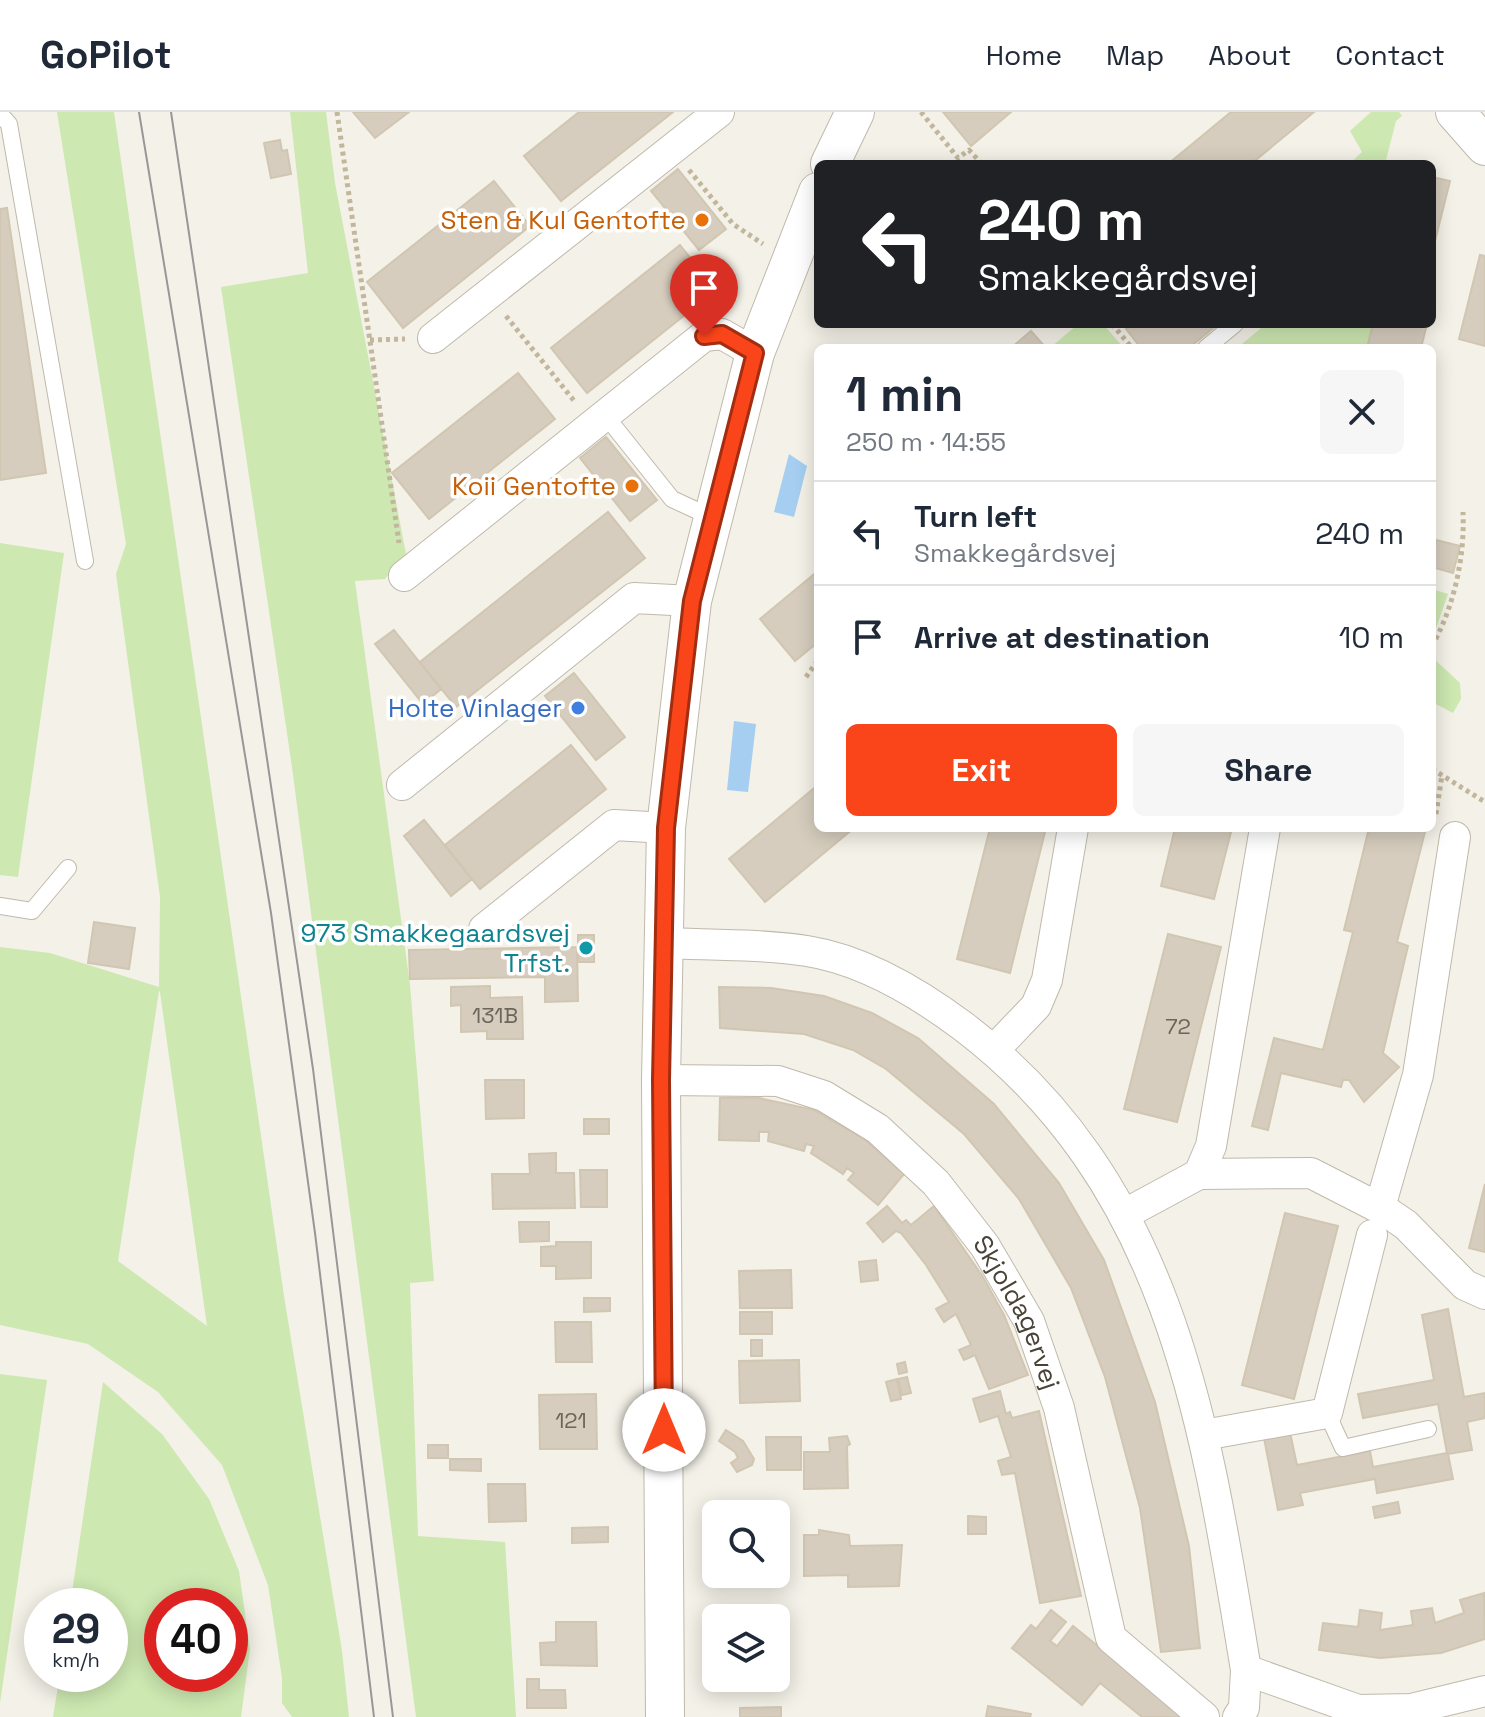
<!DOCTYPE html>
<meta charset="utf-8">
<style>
body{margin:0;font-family:"Space Grotesk",sans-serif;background:#f6f6f7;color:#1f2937;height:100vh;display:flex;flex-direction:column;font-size:30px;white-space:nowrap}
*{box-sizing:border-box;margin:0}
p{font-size:26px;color:#747a83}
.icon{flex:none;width:44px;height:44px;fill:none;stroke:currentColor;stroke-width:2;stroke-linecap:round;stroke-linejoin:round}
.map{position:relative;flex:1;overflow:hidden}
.side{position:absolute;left:814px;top:232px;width:622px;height:488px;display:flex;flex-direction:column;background:#fff;border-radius:12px;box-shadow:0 4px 20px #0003}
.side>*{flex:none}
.banner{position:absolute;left:814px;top:48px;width:622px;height:168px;border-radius:12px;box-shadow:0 4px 20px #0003;background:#202124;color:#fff;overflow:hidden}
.tools{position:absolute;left:702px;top:1388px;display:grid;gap:16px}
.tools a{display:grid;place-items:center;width:88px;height:88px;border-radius:12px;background:#fff;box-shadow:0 4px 20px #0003;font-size:40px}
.speed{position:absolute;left:24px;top:1476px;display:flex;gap:16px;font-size:40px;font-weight:700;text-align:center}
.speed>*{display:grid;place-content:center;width:104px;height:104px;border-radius:50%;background:#fff;box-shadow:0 4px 20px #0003;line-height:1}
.speed small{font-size:20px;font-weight:400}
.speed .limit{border:12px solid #d22;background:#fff;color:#111}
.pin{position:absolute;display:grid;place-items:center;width:68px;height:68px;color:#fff;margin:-82px -34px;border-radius:50% 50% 50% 0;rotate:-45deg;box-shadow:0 0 8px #0007}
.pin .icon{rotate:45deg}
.me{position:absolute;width:88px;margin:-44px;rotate:0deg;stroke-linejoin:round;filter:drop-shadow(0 0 6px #0008)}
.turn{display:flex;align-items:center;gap:28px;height:168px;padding:0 32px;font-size:36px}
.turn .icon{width:104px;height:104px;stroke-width:2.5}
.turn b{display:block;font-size:56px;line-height:68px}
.round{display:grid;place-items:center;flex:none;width:84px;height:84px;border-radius:12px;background:#f6f6f7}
.overview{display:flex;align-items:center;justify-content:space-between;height:136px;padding:0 32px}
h1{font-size:48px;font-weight:600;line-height:60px}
.button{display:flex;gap:16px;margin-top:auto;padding:16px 32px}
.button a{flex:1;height:92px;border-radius:12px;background:#fa451a;color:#fff;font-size:32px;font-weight:600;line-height:92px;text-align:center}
.button a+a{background:#f6f6f7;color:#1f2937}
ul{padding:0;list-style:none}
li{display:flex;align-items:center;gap:24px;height:104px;padding:0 32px;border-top:2px solid #e0e1e3}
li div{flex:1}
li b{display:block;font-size:30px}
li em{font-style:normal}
header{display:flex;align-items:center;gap:48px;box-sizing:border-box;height:112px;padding:0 40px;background:#fff;border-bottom:2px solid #e0e1e3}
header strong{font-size:38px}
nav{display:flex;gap:44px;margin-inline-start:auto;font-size:28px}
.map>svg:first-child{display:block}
</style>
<header>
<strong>GoPilot</strong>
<nav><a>Home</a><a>Map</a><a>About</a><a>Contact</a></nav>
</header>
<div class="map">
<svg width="1485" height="1605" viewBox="0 0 1485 1605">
<rect width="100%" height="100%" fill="#f4f1e8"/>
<!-- green -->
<path fill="#cde8b1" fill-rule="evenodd" d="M57,0h57l170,1184 58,355 7,66h-57l-10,-14v-25l-14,-93 -46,-120 -64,-73 -70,-48 -88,-19v-378l50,6 109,34 1,-90 -44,-323 10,-30zM159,879l1,1 47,334 -89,-65z
M290,0h36l9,71 71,371 -21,25 -30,2 55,404 24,296 -24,2 8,253 87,6 11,175h-100l-124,-950 -71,-480 87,-14z
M1371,0h28l3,4 -6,5 -11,43h-36l13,-12 -12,-21z
M1078,212h25l21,24h-74z
M1266,212h107l-6,24h-130z
M0,431l64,10 -46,324 -18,-2z
M1432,477l16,5 -16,46z
M1432,545l28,26 1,16 -8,14 -21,-11z
M0,1262l47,6 -47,323z
M103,1270l59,52 47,65 30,72 11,78 -9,68h-188l7,-43h50v-68h-40zM162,1494h68v68h-68z"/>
<!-- water -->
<path fill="#a5cef1" d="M789,342l18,12 -13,51 -20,-5z
M734,609l22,3 -8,68 -21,-2z"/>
<!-- building -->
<path fill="#d6cdbe" stroke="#d1c6b1" stroke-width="2" d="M353,0h56l-34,26z
M579,0h94l-112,89 -37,-45z
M943,0h68l-40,34z
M1231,0h83l-63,52h-83z
M280,28l2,11 5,-1 4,24 -20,4 -7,-35z
M678,57l48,60 -27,21 -48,-59z
M1432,65l18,4 -18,72z
M494,69l36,45 -127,102 -36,-46z
M7,96l39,265 -46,7v-271z
M680,133l36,45 -129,103 -36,-45z
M1480,143l5,1v90l-26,-7z
M1132,212h86l-29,24h-48l-15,-19z
M1373,212h54l-6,24h-54z
M1031,219l15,17h-35z
M518,261l37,46 -126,100 -37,-46z
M606,325l51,63 -27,21 -50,-63z
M608,400l37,46 -189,149 -36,-45z
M1432,427l28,7 -7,27 -21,-6z
M818,459v71l-23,19 -35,-42z
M394,518l47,59 -18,15 -48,-60z
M574,561l51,64 -29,23 -51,-64z
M571,633l35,44 -126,100 -35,-44z
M818,673v43h36l-89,74 -36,-43z
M424,708l48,59 -21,17 -47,-60z
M990,716h56l-36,145 -53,-14z
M1175,716h57l-18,71 -53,-13z
M1369,716h57l-29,114 11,4 -25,107 16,14 -35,35 -15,-22h-6l-2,7 -60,-14 -13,57 -16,-4 22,-88 49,12 30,-118 -9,-2z
M94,810l41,6 -6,41 -41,-6z
M1168,822l53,13 -44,175 -53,-13z
M578,823h16v27h-16z
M577,835l1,54 -33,1v-25l-135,2 -1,-29z
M490,874v12l32,-1 1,42h-36v-8l-26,1v-27l-10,1v-19z
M719,875l52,1 53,8 48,17 46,25 76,66 65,79 45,77 51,142 34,144 11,102 -39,4 -21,-144 -35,-131 -34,-89 -52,-89 -55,-65 -78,-65 -33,-19 -49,-16 -84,-6z
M485,968h39v38l-38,1z
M720,986h39l55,12 50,29 40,35 -26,31 -30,-25 6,-7 -7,-5 -4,6 -32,-21 3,-7 -8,-2 -2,7 -36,-10 1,-9h-10v9l-40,-1z
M584,1007h25v15h-25z
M556,1041v20h18l1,35 -82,1 -1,-35h38l-1,-20z
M580,1058h27v37h-26z
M1485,1072v68l-16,-4z
M887,1094l15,17 4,-3 5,5 23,-19 49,71 21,38 24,60 -39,14 -14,-34 -11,5 -5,-10 12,-5 -15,-31 -12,8 -8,-13 13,-7 -23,-37 -25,-32 -5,-2 -13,11 -16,-19z
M1285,1101l53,13 -44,173 -52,-14z
M519,1110h30v19l-29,1z
M556,1130h35v36l-35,1v-13h-15v-19l15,-1z
M876,1148l2,20 -17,2 -2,-20z
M791,1158l1,38h-52l-1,-37z
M584,1186h26v13l-26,1z
M1448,1197l16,88 21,-4v25l-18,4 5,28 -24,4 5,25 -76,14 -2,-14 -75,14 3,12 -25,5 -15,-77 26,-5 8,37 73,-14 3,16 74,-14 -9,-49 -75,14 -5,-24 76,-14 -12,-65z
M740,1200h32v22h-32z
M555,1210h36l1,40h-36z
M751,1228h11v16h-11z
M799,1248l1,41 -60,2 -1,-42z
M905,1250l2,10 -8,2 -2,-10z
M907,1265l4,16 -9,2 -4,-16z
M897,1267l4,20 -10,2 -5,-19z
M1000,1279l6,23 4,-2 2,6 27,-7 42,185 -41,7 -25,-130 -13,2 -4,-14 13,-4 -13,-41 -18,6 -7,-23z
M596,1282l1,55h-57l-1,-54z
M726,1318l17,11 11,18 -2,6 -15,7 -6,-9 7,-5 -3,-6 -16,-11z
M847,1324l3,8 -3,2 1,42 -44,1v-37h26l-1,-14z
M766,1325h35v33h-34z
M428,1333h20v13h-20z
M450,1347h31v12l-31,-1z
M488,1372h37l1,37 -37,1z
M1398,1390l2,11 -25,5 -2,-11z
M968,1404l18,1v17h-18z
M608,1415v15l-36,1v-15z
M819,1418l30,5 1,11 52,-1 -3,41 -51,1v-12l-44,1v-41h15z
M708,1431h8v27h-8z
M1484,1481l1,46 -44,14 -61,5 -61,-8 4,-27 35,4 2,-17 22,3 -2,17 33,-5 -2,-14 21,-3 3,15 29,-10 -4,-13z
M1051,1498l15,12 -16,19 7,5 16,-20 112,91h-43l-42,-34 -18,22 -70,-57 19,-23 5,4z
M776,1509h6l1,38 -7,1z
M556,1510h40l1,44 -56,-1 -1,-22 16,-1z
M527,1567h12v11h26l1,18h-39z
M988,1594l43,8 -1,3h-44z
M781,1595v10h-41v-9z"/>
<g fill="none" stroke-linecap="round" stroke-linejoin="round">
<!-- service casing -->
<g stroke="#c0b9ab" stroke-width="18">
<path id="service" d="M0,2l9,10 76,437
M1206,236l29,-24
M605,303l67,84 41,19
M0,794l32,5 36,-43
M1327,1301l16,35 85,-19"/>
</g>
<!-- minor casing -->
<g stroke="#c0b9ab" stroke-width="32">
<g id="minor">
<path d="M433,226l286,-226"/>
<path d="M404,464l300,-240 18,-2 33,19"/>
<path d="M402,673l232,-187 58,3"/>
<path d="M484,817l130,-104 52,3"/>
<path d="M662,831c48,2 99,1 145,8 57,9 113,43 157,76 209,159 242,401 282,643l-2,38 -6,9"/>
<path d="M994,938l42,-44 11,-26 26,-152"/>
<path id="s1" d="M661,968l117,1 46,15 54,33 58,54 49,63 44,75 30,87 52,230 93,79"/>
<path d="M1199,1062l112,-1 76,39 19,13 59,60 20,9"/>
<path d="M1380,1095l38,-132 37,-238"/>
<path d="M1125,1102l74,-40 12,-28 54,-318"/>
<path d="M1204,1323l123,-22 45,-178"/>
<path d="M1246,1558l112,40 53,-1 74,-18"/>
</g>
</g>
<!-- tertiary casing -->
<g stroke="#c0b9ab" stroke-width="40">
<path id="tertiary" d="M1455,0l30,34
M830,52l25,-52
M665,1605l-4,-637 5,-252 26,-227 63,-248 63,-161"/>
</g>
<!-- path -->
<path stroke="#c2b69c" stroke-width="5" stroke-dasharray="4 4" stroke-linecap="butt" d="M337,0l62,431
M921,0l37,46 11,-8 13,14
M689,58l44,54 30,20
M506,204l69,86
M1112,212l20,24
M370,228l35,-1
M1432,534c22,-39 33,-89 31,-134
M806,565l12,-17
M1432,657l53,33
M1436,702l6,-39"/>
<!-- service -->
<use href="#service" stroke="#fff" stroke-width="16"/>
<!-- minor -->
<use href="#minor" stroke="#fff" stroke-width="30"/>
<!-- tertiary -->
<use href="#tertiary" stroke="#fff" stroke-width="38"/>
<!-- tram -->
<path stroke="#979797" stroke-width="2" d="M139,0l132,801 44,320 59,484
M171,0l142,957 80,648"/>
</g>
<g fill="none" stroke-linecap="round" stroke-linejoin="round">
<!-- route casing -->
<g stroke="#a22d11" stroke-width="20">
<path id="route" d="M664,1318l-3,-350 5,-252 26,-227 63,-248 -33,-19 -18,2"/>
</g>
<!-- route -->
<use href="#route" stroke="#fa451a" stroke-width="14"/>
</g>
<!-- markers -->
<g fill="#e8710a" stroke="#fff" stroke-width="3">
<circle cx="702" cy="108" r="8"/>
<circle cx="632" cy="374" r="8"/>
</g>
<circle fill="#3f7fe0" stroke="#fff" stroke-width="3" cx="578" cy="596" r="8"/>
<circle fill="#0f9aa8" stroke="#fff" stroke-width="3" cx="586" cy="836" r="8"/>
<g text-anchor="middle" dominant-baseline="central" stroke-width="7" stroke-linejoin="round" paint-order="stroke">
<!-- number labels -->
<g font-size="22" fill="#6c6559">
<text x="495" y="903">131B</text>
<text x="1178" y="914">72</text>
<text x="571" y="1308">121</text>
</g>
<!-- food labels -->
<g font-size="26" fill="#c56008" stroke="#fff" text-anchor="end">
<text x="686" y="108">Sten &amp; Kul Gentofte</text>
<text x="616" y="374">Koii Gentofte</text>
</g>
<!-- shop labels -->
<g font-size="26" fill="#366cbe" stroke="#fff" text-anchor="end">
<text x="562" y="596">Holte Vinlager</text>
</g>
<!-- culture labels -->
<g font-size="26" fill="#0d838f" stroke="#fff" text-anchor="end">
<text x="570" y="821">973 Smakkegaardsvej<tspan x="570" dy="30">Trfst.</tspan></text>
</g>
<!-- street labels -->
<g font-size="26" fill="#484237" stroke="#fff">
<text stroke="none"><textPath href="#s1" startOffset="462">Skjoldagervej</textPath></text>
</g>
</g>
</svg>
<div class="tools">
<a><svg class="icon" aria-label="search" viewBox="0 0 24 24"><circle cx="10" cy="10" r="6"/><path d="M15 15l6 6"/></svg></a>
<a><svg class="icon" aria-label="layers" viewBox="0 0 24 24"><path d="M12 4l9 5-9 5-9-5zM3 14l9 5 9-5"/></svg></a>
</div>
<div class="speed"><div>29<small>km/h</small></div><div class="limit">40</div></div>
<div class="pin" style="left:704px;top:224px;background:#d93025"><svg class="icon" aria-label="arrive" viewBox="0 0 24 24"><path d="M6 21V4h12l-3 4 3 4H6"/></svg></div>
<svg class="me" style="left:664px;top:1318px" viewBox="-20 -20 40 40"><circle r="19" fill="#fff"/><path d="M0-13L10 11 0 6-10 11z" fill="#fa451a"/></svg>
<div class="banner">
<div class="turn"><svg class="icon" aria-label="left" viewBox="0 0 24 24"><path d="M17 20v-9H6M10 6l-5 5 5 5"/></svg><div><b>240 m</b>Smakkegårdsvej</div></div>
</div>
<section class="side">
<div class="overview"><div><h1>1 min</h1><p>250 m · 14:55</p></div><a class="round"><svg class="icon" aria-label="close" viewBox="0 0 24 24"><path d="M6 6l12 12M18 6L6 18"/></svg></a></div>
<ul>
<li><svg class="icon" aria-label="left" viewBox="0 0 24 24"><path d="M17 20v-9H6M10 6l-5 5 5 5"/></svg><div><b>Turn left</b><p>Smakkegårdsvej</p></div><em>240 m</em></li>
<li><svg class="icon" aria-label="arrive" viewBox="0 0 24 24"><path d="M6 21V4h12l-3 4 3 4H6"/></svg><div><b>Arrive at destination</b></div><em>10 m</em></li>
</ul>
<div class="button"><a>Exit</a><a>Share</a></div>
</section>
</div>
